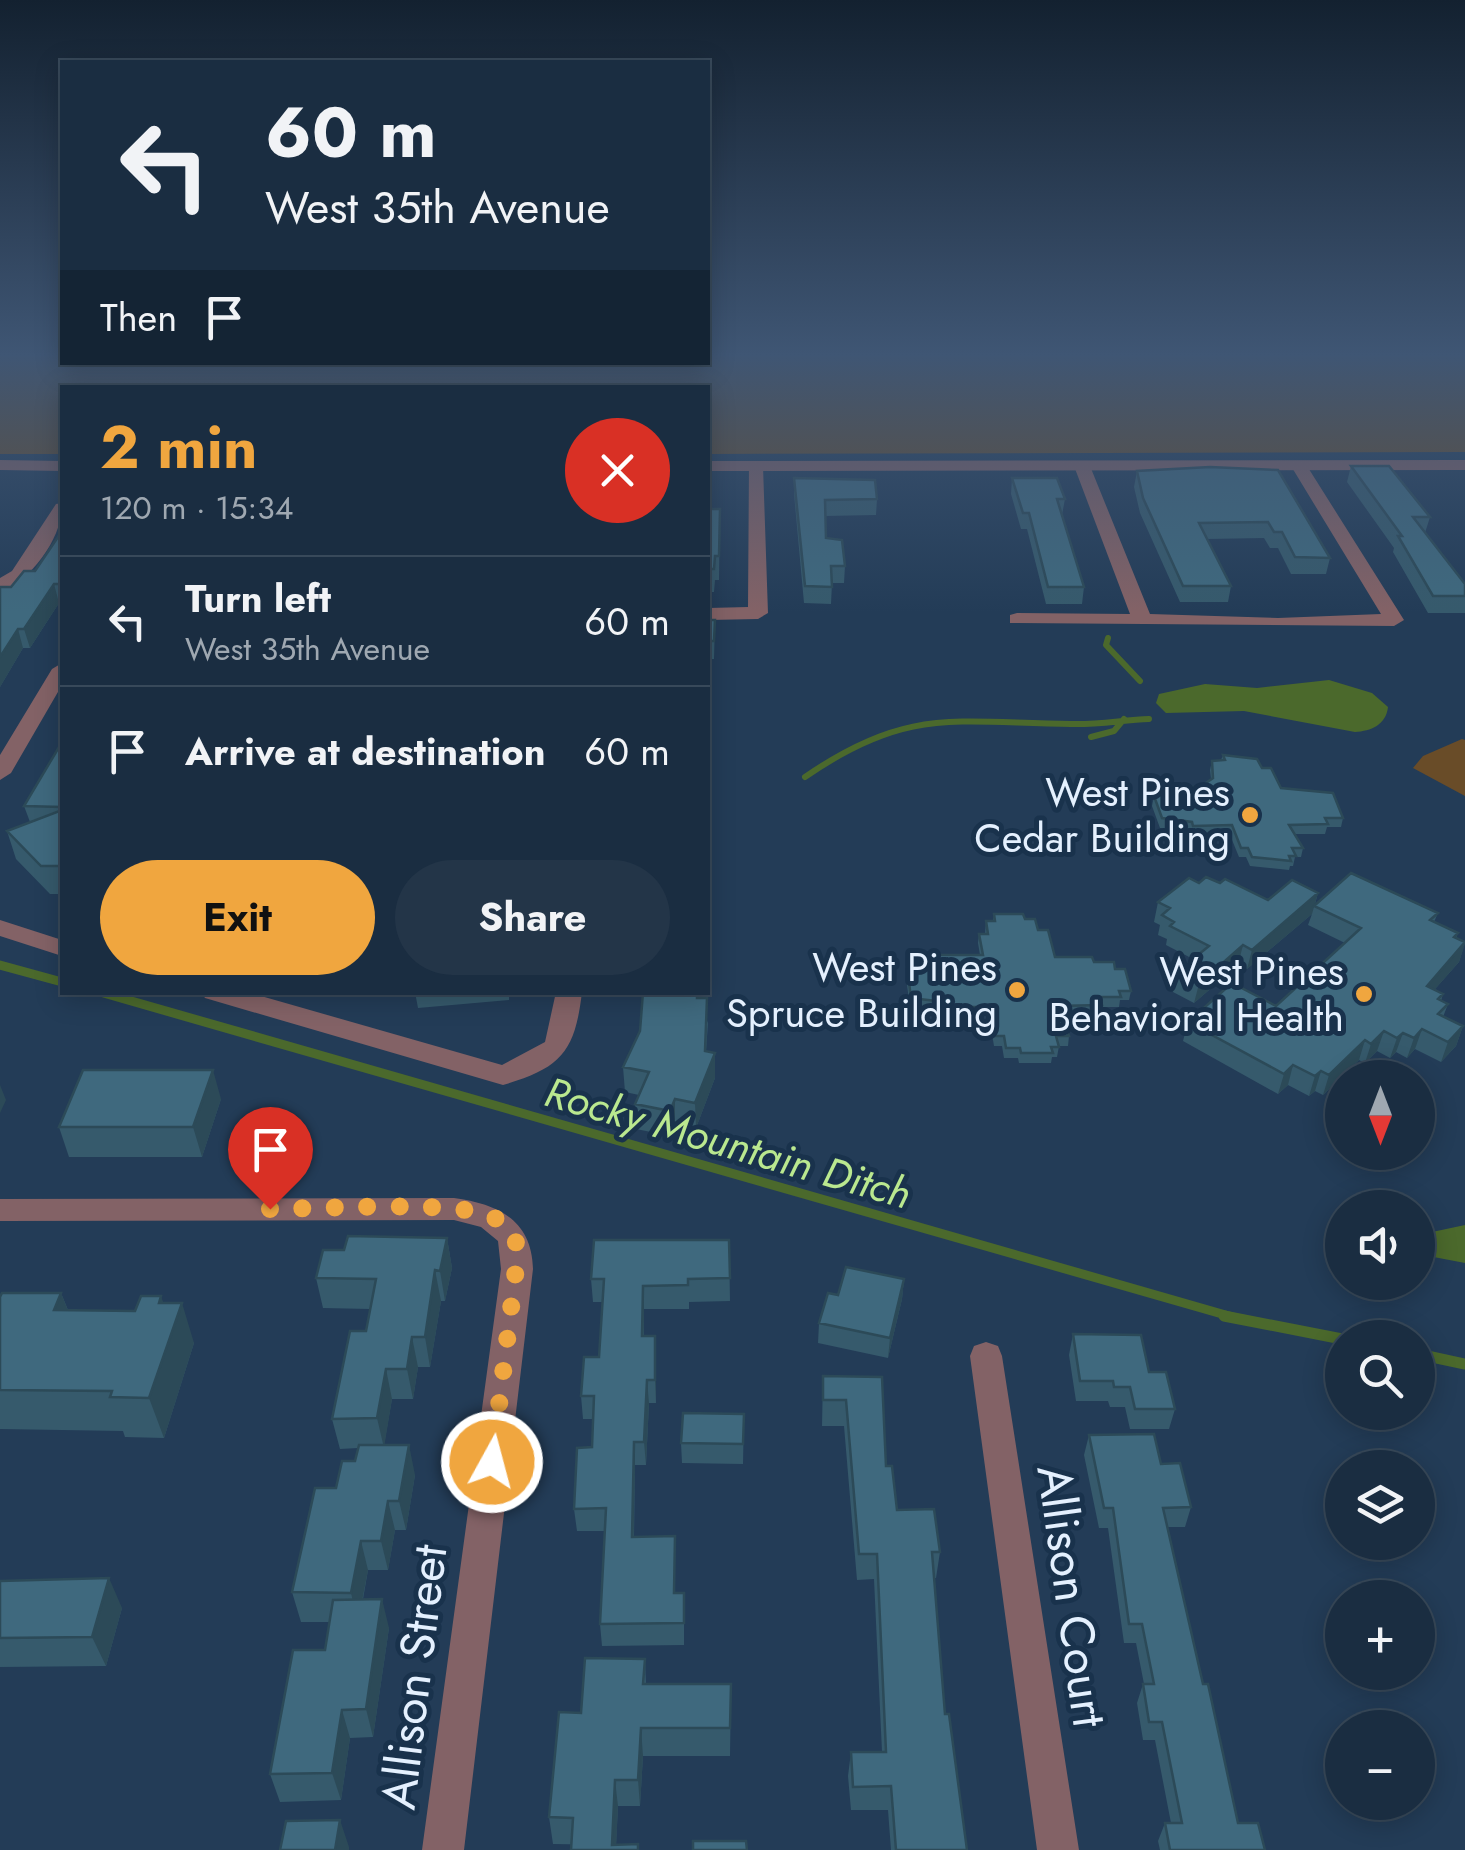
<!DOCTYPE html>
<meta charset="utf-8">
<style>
body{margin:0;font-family:Jost,sans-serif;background:#233548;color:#f1f3f6;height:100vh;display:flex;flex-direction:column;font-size:38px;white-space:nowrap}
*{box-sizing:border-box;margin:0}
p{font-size:32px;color:#9fa8b1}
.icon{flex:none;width:55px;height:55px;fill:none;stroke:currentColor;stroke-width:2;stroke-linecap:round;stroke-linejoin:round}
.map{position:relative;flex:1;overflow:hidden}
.drawer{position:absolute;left:60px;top:385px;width:650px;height:610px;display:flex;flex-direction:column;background:#1a2d41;border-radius:0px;box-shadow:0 5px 25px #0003,0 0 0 2px #38495a}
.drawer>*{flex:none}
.top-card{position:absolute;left:60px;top:60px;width:650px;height:305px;border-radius:0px;box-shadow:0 5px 25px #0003,0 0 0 2px #38495a;background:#1a2d41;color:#f1f3f6;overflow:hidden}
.needle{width:65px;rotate:180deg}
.fabs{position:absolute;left:1325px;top:1060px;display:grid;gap:20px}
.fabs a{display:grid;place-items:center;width:110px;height:110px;border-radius:50%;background:#1a2d41;box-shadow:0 5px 25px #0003,0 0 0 2px #38495a;font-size:50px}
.pin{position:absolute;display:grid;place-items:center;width:85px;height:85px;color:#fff;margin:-102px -42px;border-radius:50% 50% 50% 0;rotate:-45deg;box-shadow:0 0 10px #0007}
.pin .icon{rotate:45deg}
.me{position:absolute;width:110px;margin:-55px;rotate:7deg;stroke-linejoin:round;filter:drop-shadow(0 0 8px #0008)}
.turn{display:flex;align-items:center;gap:35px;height:210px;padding:0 40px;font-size:45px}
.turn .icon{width:130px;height:130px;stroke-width:2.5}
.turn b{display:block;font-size:70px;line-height:85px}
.then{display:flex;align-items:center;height:95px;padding:0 40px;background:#0003;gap:20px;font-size:38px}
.round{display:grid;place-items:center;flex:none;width:105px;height:105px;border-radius:52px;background:#233548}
.overview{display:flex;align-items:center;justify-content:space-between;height:170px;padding:0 40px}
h1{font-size:60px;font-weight:700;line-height:75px;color:#f0a63f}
.cta{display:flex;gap:20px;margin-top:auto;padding:20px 40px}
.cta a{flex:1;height:115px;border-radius:60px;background:#f0a63f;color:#111;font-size:40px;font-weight:700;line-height:115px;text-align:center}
.cta a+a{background:#233548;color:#f1f3f6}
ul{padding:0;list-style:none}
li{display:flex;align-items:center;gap:30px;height:130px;padding:0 40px;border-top:2px solid #38495a}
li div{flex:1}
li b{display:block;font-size:38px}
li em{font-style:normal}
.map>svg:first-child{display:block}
</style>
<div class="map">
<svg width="1465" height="1850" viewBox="0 0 1465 1850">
<rect width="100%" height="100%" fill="#233c57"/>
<!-- green -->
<path fill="#694c28" d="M0,353h62v9h646v-9h757v99l-757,2v-66h-646v66h-62z
M1462,739l3,1v56l-52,-28 10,-12z"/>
<!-- water -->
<path fill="#4b692c" d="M1329,680l43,13 16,14c-2,18 -17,24 -33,25l-111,-21 -78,2 -10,-10 3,-9 46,-10 52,4z
M1465,1225v38l-47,-9v-19z"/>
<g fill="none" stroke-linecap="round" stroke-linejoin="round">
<!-- stream-far2 -->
<path stroke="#4b692c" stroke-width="6" d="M1108,638l-2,7 34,36
M1091,737l23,-6 10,-12
M805,777c103,-71 150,-54 266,-53 26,1 52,-4 78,-5"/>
<!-- stream-far1 -->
<path stroke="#4b692c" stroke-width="9" d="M0,965l62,17
M100,992l1136,326"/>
<!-- stream -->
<path stroke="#4b692c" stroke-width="11" d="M1224,1316l118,23
M1418,1354l47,10"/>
<!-- minor -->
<path fill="#836266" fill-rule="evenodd" d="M1082,461l8,5 60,148 128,4 103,-4 -90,-148 8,-5 8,5 97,154 -10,6 -384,-3v-8l7,-2 113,1 -56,-148z
M749,462l14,4 5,147 -10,6 -50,1v-12l40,-1z
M62,503c2,32 -30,78 -62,88v-13l12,-7 44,-67z
M62,663v22l-51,88 -11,7v-25l52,-86z
M0,920l62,20v16l-62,-20z
M201,992h46l255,73 43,-23 11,-50h26c-7,60 -21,76 -79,93l-298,-87z
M454,1198c44,6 78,22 79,71l-69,581h-42l79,-581 -3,-28 -17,-14 -27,-7 -454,1v-22z
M986,1342l12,4 4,10 77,494h-42l-67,-494 4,-10z"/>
<!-- tertiary -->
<path fill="#836266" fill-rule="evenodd" d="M0,460l62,1v10l-62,-1z
M1465,460v10l-757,1v-10z"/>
</g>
<!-- wall -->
<path fill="#365a6c" d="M1351,466l79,51 -5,16 40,51v29h-37l-35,-61 1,-4 -47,-66z
M1210,467l120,91 -4,16h-35l-13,-26h-8l-6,-10 -57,1 24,47 -3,16h-48l-40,-89 -6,-26 3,-16z
M794,478l83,21 -1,16 -51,1 1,22 19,28 -1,17h-12l-1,21 -27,-1 -10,-109z
M1012,478l53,21 -3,16 22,72 -2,17h-36l-19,-75h-6l-10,-35z
M708,509h12l-1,71h-4l-1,12h-6z
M62,531v72h-3l-29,45h-7l-23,39v-100h11l24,-16z
M708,620h7l-1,39h-6z
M62,742v152h-12l-34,-35 -9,-28 23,-9 -6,-16z
M1223,755l39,13 19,20 62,30 -2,9h-14l-2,7h-30l8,14 -2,9h-6l-2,9h-3l-1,4 -39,-4 -4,-9h-7l-9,-22h-39l-1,-4 -30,-3 -8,-22 2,-10 21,-4 1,-5h24l11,-8 -1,-9 2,-9 9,-1z
M1199,883h21l48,17 50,-7 -3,11 123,9 -4,9 24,11 -2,5 9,4 -6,20 -24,27 8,5 -2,7 7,3 -5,13 20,9 -7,20 -15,16 -26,-13 -8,9 -11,-6 -6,6 -13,-7 -12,12 -6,-3 -36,35 -8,-4 -6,5 -21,-11 -10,9 -95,-53 5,-19 88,-16 69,-63 -37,-18 4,-11 -65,55 -9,-4 -44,38 -21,-11 4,-20 16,-13 -27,-14 1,-6 -9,-4 2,-10 -6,-3 4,-20z
M994,914l31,5 13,11 17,27 39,5 21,7 16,22 -2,9h-9l-1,7h-17l-2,8 -38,1 7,20 -1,10h-9l-2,11h-5l-1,6h-32l-1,-5h-14l-2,-12h-8l-5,-30 -45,1 -1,-5 -33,-4 -4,-31 1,-10h7v-6h19l1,-6h46l-2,-12 1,-9h6l1,-13h7z
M415,992h94v8l-91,8z
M698,992v6l10,25 -2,28 9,2v25l-19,50 -21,-4 -4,12 -35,-7 -1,-25 4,-9 -14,-3 -2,-25 17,-36z
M221,1099l-19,58h-133l-10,-30z
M447,1238l5,30 -7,33h-4l-11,66h-12l-5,32h-21l-8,46 31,30 -9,55h-11l-7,40h-20l-5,29 26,29 -16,109 -23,1 -9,62 -61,2 -10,-28 55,-124 5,-28h-29l-9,-30 44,-104 19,-27 3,-13 -18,1 -8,-30 34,-88 4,-22 -47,-1 -7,-30 28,-28z
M729,1240l1,61 -41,1v7h-45v27l12,23v44h-7l-3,62h-11l-1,71 41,23v34h9v52l-82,1 -2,-22 5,-93h-28l-3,-22 18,-62 1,-28h-10l-2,-23 18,-39 3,-55h-9l-2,-23z
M904,1279l-2,20 -14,59 -70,-15 1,-20 19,-28z
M61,1293l7,17 67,1 29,-8 30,40 -30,95 -39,-1 -2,-6 -123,-2v-132z
M1073,1334l76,38 26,37 -6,20h-39l-5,-22h-15l-2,-6h-32l-7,-46z
M823,1376l59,1 4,89 11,44 43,42 -4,26h-2l11,136 22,136h-76l-3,-40h-37l-3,-34 3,-24h31l-8,-173 -17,1 -13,-154h-22z
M744,1414l-1,50 -61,-1 -1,-20z
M1089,1435l72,29 30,43 -6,20h-17l35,157 35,139 27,27h-105l-2,-9 7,-18h6l-16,-83h-12l-6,-37 6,-19h1l-8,-41h-12l-16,-115h-9l-15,-73z
M0,1581l122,27 -16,58 -106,1z
M645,1659l1,25h85l-1,72h-87l-3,50h-22l-2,39 -63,-1 -4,-27 32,-104z"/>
<!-- shaded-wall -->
<path fill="#2c4a58" d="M54,584l5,19 -29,45 -6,-19z
M18,629l5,19 -23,39v-30z
M1318,893l-6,21 -65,55 5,-19z
M1465,944l-6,18 -38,43 6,-19z
M1243,945l-5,20 -44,38 5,-19z
M1463,1026l-7,20 -15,16 7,-20z
M1422,1029l-7,20 -8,9 7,-20z
M1384,1031l-7,20 -12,12 6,-19z
M1403,1033l-7,19 -6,6 7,-20z
M1365,1040l-6,20 -36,35 6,-20z
M715,1053v25l-19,50 -1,-25z
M1293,1065l-5,20 -10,9 6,-20z
M213,1070l8,29 -19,58 -9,-30z
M1321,1071l-6,20 -6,5 6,-20z
M0,1085l6,15 -6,13z
M675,1099v25l-4,12 -1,-25z
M447,1238l5,30 -7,33 -5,-30z
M435,1270l6,31 -11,66 -5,-30z
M904,1279l-2,20 -14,59 2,-20z
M643,1286l1,23 -1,50 -1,-23z
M61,1293l16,40 -23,-23z
M161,1296l12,34 9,-27 12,40 -30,95 -15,-40 10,-95z
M655,1336l1,23v44l-1,-23z
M412,1337l6,30 -5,32 -6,-30z
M386,1369l6,30 -8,49 -7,-30z
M647,1380l2,23 -3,62 -2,-23z
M634,1442l1,23 -2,94 -1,-22z
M409,1445l6,30 -9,55 -7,-29z
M388,1501l7,29 -7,40 -7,-29z
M361,1541l7,29 -10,52 -7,-29z
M109,1578l13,30 -16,58 -14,-29z
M382,1599l7,29 -16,109 -7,-28z
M342,1710l8,28 -9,62 -9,-27z
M641,1728l2,28 -3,50 -2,-26z
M615,1780l3,26 -2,44 -4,-5z
M340,1820l9,27v3h-14z"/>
<!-- building -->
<path fill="#3f697e" stroke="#2c4a58" stroke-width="2.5" d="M1351,466h38l41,51h-17l52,67v12h-32l-35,-60h4z
M1210,467l68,3 52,88 -35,-1 -13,-25h-8l-6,-10 -69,1 32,63h-48l-40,-88 -6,-27z
M794,478l81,2 2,19 -52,1 1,38 16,2 3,26h-14l1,21 -27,-1z
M1012,478h45l8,21h-8l27,88h-36l-19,-74h-6z
M708,509h12l-1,47h-4l-1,13h-6z
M62,531v53h-8l-30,45h-6l-18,28v-70h11l13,-16h11z
M708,620h7l-1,21h-6z
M62,742v65l-38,-1z
M1223,755l34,4 5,9h9l10,20 52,5 10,25h-18l3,6 -39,1 14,23h-11l4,8h-7l2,5 -39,-4 -4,-9h-7l-9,-23 -39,1 -1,-4 -30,-4 -8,-22 24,-4 -2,-5h24l13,-9 -1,-17 13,-1z
M62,810v54l-4,2h-17l-34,-35z
M1351,873l87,40 -8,7 28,13 -4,4 11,5 -38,44 16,8 -5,5 10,5 -10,10 25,12 -15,16 -26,-13 -8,9 -11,-5 -6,5 -13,-7 -13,13 -6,-4 -36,35 -8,-4 -6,5 -22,-11 -9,9 -96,-52 44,-39 44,23 85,-78 -47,-22z
M1206,877l14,6 5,-4 43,21 24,-20 26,13 -66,57 -9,-5 -44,39 -22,-12 32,-26 -39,-20 4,-4 -12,-7 8,-7 -12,-6 31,-24 10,5z
M994,914h29l2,5h10l3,11h10l7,27h37l2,5h20l1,7h10l6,22h-12l2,6h-21l2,8 -44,1 11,30h-13l3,11h-8l2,6h-32l-1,-5h-14l-2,-12h-9l-5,-29h-44l-2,-5 -33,-4 -4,-31h8l-1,-6h21l-1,-6h49l-4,-21h9l-2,-13h9z
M643,992h54v6h10l-2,53 10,2 -20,50 -20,-4 -5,12 -35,-7 14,-32 -26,-5 17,-36z
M83,1070h130l-20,57h-134z
M348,1236l99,2 -7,33 -5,-1 -10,67h-13l-5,32h-21l-9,49 -45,1 18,-88h16l10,-52 -60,-1 7,-28h21z
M594,1240h135l1,38 -42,1v6l-45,1 -1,50h13v44h-8l-3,62h-10l-2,95 43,-1 -1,57h10v30l-84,1 6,-116 -32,1 3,-61 15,-1 2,-51h-13l3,-39h15l5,-78h-13z
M846,1267l58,12 -14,59 -71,-15 9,-30 10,2z
M2,1293h59l-7,17 81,1 6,-15h20l-2,7h23l-33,95 -39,-1 2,-6 -112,-1v-93z
M1073,1334l68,1 8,37h17l9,37h-40l-5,-22h-16l-1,-6h-33z
M823,1376l59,1 4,89h6l5,44 37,-1 6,43h-8l13,162h4l18,136h-71l-5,-64 -38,1 -2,-35h35l-9,-198h-18l-13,-154h-23z
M683,1413l61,1 -1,30 -62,-1z
M1154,1434l7,30 19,-1 11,44 -28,1 40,176h5l30,139h20l7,27h-95l-5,-27h17l-20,-101h-13l-6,-38h11l-12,-60h-13l-16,-116h-9l-15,-73z
M359,1445h50l-10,56h-11l-7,40h-20l-10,52 -59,-1 23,-104h21l6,-27h13z
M109,1578l-17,59 -92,1v-57z
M382,1599l-16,110 -24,1 -10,63 -62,1 23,-124h32l8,-50z
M585,1658l60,1 -2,25h88l-1,44h-89l-3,52h-23l-3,65 26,-1v6h-67l2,-32 -24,-1 10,-105 22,1z
M340,1820l-5,30h-55l6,-29z
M693,1841h53l1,9h-54z"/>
<!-- sky -->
<linearGradient id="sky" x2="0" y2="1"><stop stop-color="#132130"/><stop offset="0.58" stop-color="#3f5674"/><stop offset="1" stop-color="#3f5674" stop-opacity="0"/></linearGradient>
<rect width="1465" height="612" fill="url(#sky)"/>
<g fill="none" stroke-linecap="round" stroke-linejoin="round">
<!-- route -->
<path stroke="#f0a63f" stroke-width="18" stroke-dasharray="0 32.4" d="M270,1209c47,0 185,-9 221,7 16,8 25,19 27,36l-26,210"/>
</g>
<!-- markers -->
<g fill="#f0a63f" stroke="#19324c" stroke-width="4">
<circle cx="1250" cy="815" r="10"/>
<circle cx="1017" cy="990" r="10"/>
<circle cx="1364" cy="994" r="10"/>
</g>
<g text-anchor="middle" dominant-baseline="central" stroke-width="10" stroke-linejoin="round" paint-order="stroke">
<!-- poi labels -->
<g font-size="40" fill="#e4f0fe" stroke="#19324c" text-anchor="end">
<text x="1230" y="792">West Pines<tspan x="1230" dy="46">Cedar Building</tspan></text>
<text x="997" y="967">West Pines<tspan x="997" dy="46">Spruce Building</tspan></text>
<text x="1344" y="971">West Pines<tspan x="1344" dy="46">Behavioral Health</tspan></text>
</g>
<!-- water labels -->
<g font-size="42" font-style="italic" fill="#bae88f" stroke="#19324c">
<text transform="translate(728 1143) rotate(16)">Rocky Mountain Ditch</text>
</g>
<!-- near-street labels -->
<g font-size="48" fill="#e4f0fe" stroke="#19324c">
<text transform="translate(1072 1596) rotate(82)">Allison Court</text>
<text transform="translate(414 1677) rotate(-83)">Allison Street</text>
</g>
</g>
</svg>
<div class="fabs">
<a><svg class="needle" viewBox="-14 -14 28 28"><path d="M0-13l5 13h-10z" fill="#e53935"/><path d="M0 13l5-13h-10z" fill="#9fa8b1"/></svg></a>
<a><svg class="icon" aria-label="sound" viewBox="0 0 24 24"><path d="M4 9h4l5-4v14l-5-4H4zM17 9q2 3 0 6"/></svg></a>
<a><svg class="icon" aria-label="search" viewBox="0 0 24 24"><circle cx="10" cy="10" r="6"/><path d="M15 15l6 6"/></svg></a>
<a><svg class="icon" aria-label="layers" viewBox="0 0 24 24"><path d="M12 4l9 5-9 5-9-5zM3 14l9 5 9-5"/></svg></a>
<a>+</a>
<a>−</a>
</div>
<div class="pin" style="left:270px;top:1209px;background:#d93025"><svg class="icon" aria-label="arrive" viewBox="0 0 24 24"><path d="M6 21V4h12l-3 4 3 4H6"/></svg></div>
<svg class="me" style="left:492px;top:1462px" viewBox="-20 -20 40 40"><circle r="17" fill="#f0a63f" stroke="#fff" stroke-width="3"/><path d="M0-11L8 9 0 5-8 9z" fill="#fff"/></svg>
<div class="top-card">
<div class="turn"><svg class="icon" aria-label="left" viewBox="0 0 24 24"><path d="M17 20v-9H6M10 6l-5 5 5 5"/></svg><div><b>60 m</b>West 35th Avenue</div></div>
<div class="then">Then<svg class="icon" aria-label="arrive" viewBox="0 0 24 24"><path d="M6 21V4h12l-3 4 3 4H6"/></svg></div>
</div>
<section class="drawer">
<div class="overview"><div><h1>2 min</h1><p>120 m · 15:34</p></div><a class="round" style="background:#d93025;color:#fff"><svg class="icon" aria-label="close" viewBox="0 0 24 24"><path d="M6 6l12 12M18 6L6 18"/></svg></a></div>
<ul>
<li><svg class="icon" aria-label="left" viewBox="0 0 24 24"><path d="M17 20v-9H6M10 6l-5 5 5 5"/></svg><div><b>Turn left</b><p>West 35th Avenue</p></div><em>60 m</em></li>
<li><svg class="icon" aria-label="arrive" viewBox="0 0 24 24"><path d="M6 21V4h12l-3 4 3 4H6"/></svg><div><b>Arrive at destination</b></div><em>60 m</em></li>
</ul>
<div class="cta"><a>Exit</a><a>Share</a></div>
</section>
</div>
